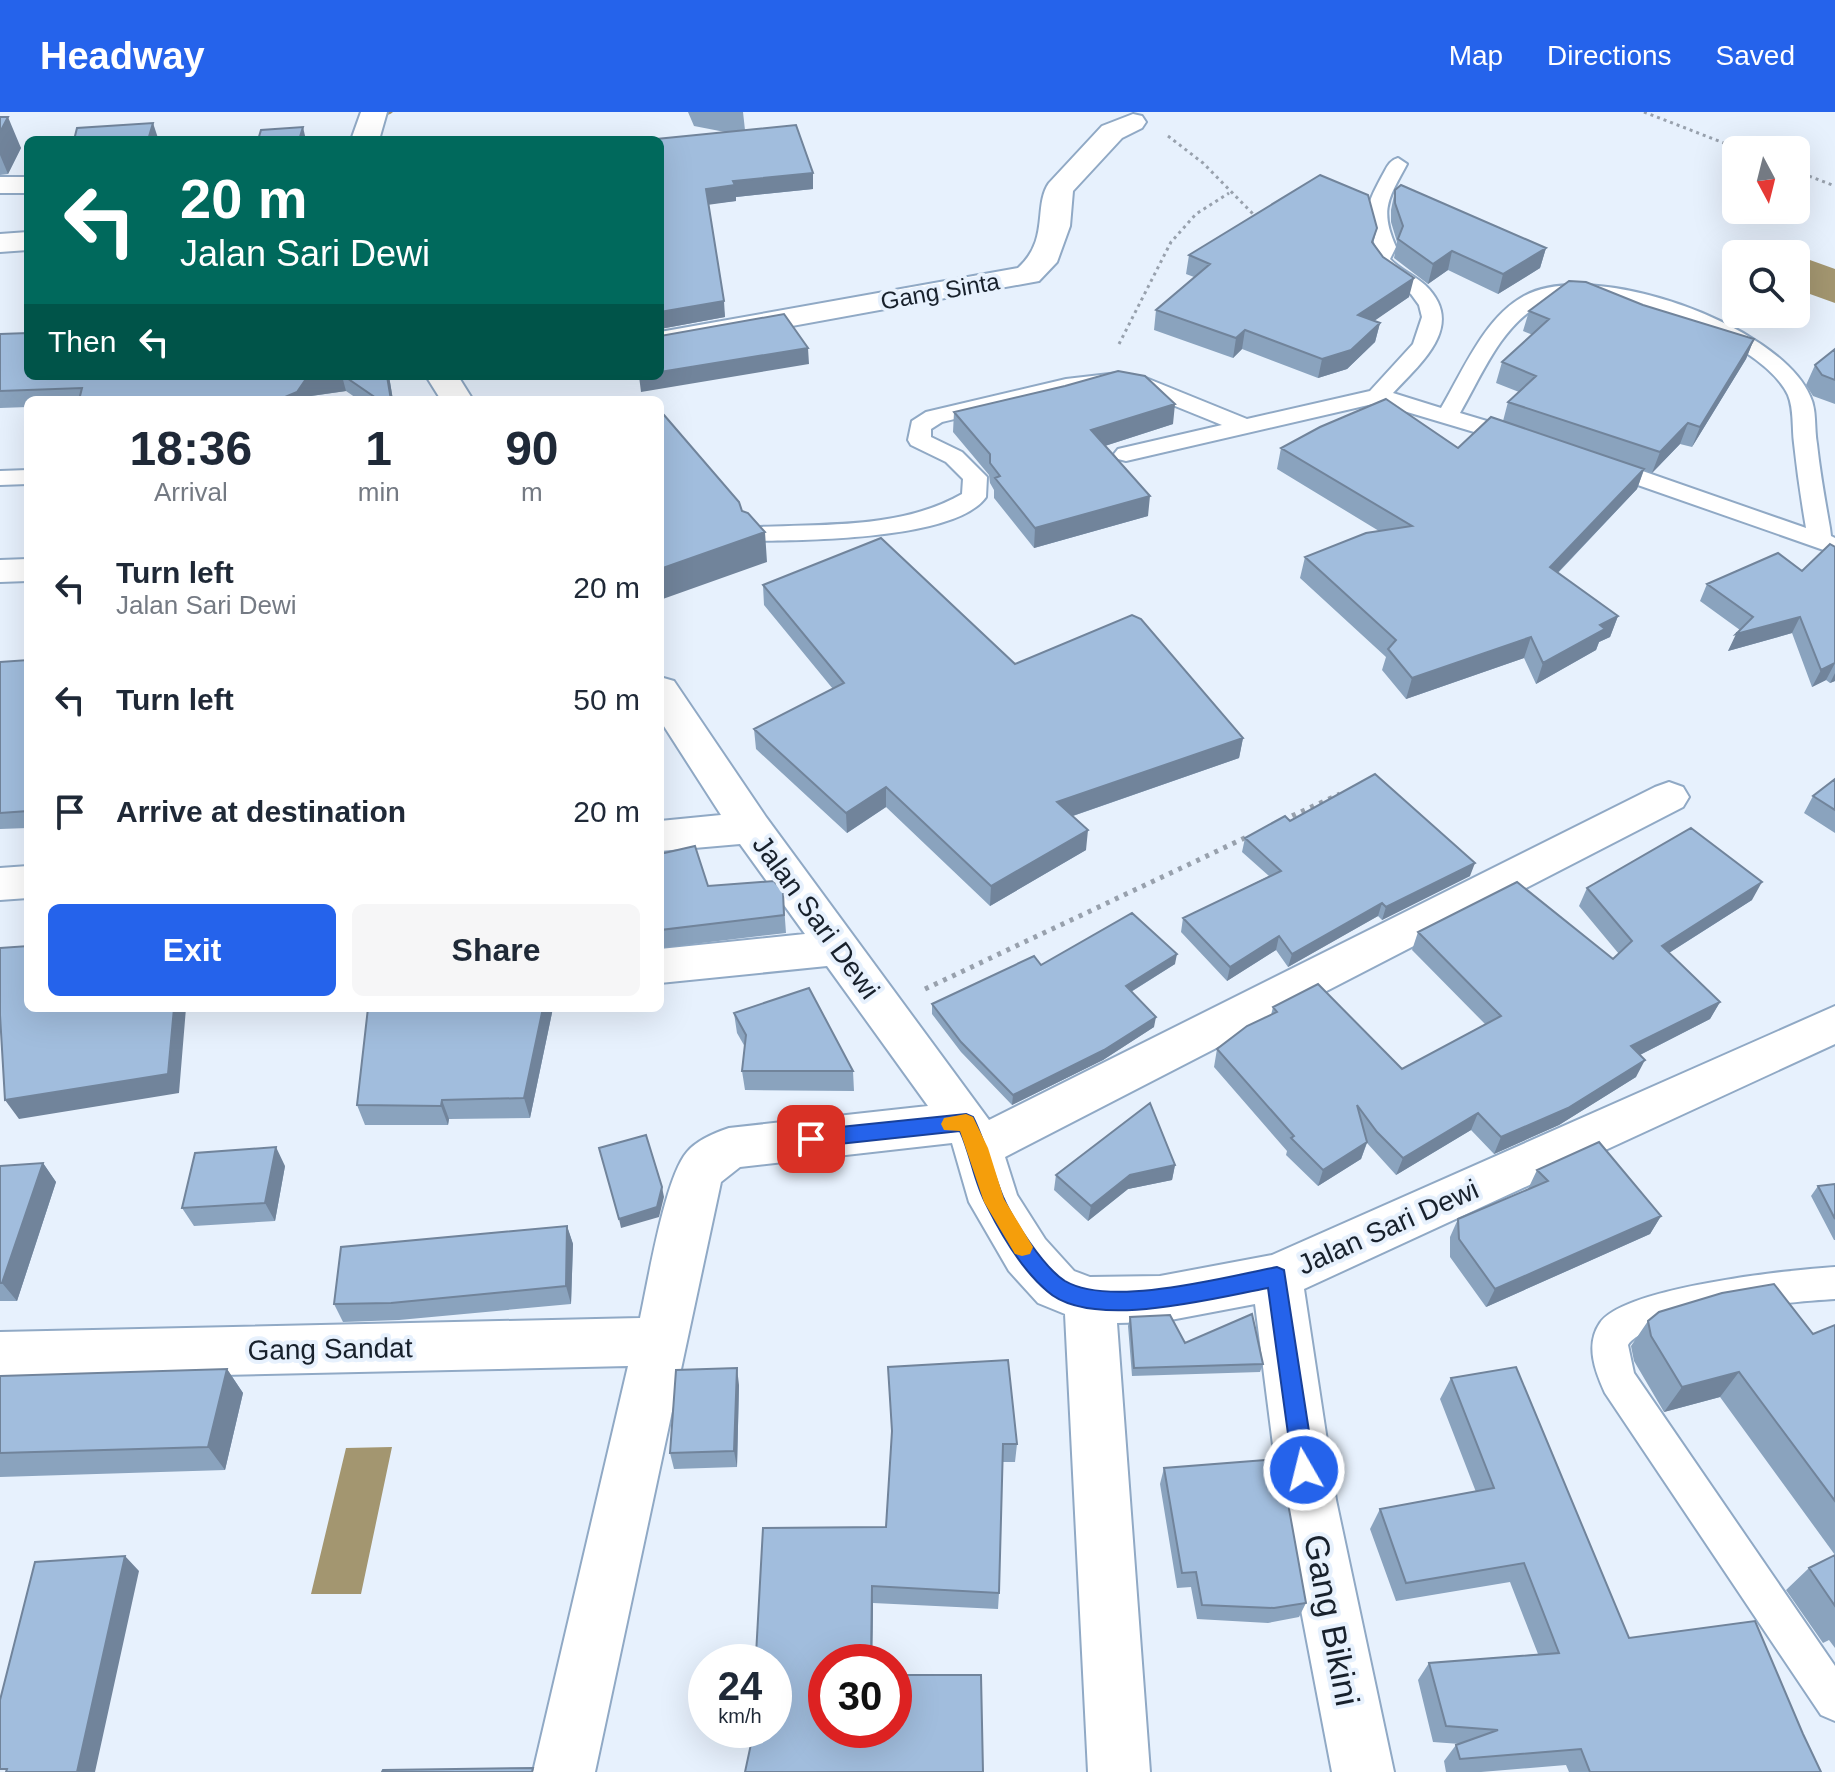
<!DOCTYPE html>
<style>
body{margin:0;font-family:Arial,sans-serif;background:#f6f6f7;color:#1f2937;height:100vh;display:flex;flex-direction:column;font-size:30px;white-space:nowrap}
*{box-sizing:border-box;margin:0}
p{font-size:26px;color:#747a83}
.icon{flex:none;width:44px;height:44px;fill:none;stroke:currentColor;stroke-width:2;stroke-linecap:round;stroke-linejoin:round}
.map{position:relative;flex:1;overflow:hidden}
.side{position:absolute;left:24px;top:284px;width:640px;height:616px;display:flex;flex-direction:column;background:#fff;border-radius:12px;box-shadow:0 8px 32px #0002}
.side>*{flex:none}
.guide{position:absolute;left:24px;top:24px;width:640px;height:244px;border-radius:12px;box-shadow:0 8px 32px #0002;background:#00695c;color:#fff;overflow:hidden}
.needle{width:52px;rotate:173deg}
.controls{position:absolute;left:1722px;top:24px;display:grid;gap:16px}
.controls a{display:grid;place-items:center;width:88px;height:88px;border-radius:12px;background:#fff;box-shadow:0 8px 32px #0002;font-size:40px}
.speed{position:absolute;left:688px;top:1532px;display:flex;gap:16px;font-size:40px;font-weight:700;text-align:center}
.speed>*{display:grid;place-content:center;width:104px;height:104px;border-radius:50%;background:#fff;box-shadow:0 8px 32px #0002;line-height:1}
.speed small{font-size:20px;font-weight:400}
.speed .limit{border:12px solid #d22;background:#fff;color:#111}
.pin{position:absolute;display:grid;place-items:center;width:68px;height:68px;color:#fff;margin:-34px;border-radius:16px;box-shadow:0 4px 12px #0006}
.me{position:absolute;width:88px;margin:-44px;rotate:352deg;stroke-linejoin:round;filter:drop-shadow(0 0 6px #0008)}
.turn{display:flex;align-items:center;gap:28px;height:168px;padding:0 24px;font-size:36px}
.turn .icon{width:104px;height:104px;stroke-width:2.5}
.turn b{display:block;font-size:56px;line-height:68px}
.then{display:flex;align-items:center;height:76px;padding:0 24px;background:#0003;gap:16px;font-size:30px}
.eta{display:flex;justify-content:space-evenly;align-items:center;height:136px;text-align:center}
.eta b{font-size:48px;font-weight:800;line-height:56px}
.cta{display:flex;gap:16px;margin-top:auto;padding:16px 24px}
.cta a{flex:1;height:92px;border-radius:12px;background:#2563eb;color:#fff;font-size:32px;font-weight:800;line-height:92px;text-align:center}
.cta a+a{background:#f6f6f7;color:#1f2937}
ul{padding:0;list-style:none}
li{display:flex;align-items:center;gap:24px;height:112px;padding:0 24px}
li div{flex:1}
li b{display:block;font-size:30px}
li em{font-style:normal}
header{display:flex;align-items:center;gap:48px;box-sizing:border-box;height:112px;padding:0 40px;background:#2563eb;color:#fff}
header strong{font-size:38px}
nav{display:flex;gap:44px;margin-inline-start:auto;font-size:28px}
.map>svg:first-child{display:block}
</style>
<header>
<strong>Headway</strong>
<nav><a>Map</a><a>Directions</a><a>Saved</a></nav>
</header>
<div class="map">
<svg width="1835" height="1660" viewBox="0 0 1835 1660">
<rect width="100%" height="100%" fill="#e7f1fd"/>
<!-- water -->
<path fill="#a39670" d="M1796,143l39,14v34l-39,-14z
M392,1335l-31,147h-50l35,-146z"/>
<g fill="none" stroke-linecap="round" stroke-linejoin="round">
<!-- stream -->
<path fill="#a39670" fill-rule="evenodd" d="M370,0h23c-5,5 -18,5 -23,0z"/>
<!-- lane casing -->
<g stroke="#90a9c5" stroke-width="4">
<path id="lane" d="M1398,46l9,6c-18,34 -28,45 -11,83l-6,12c10,11 24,16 35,26 42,40 -4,78 -32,108l48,15c22,-37 43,-90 83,-112 68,-38 255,28 286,100 7,14 4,32 7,48 3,28 8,56 13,84l1,8 4,2v16l-240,-84 -4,-5 4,-5h16l195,68c-5,-29 -9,-57 -12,-85 -2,-15 0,-34 -6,-48 -26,-57 -196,-122 -250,-89 -38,22 -57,71 -78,107l67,20 3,5 -3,5h-16l-134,-40 -251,58 -8,-2 -4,-5 4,-5 104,-24 -89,-36c-57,-9 -135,20 -191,33l-11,7v8l31,15 25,25 -1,20c-30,43 -180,43 -230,44l-9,-2 -3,-5 3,-5 9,-2c68,-3 145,2 206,-33l1,-15 -17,-17 -35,-17 -3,-5 4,-19 14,-9 140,-33 52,-6 28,5 101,41 123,-28 43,-47 9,-27 -3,-12 -8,-11 -30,-21 -11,-14 6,-12c-14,-32 -10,-41 6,-71 5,-8 6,-15 16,-18z
M28,358v14l-28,1v-14z
M1835,1155v32c-39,2 -188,16 -207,46l6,28 201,293v55l-14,-6 -216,-322c-10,-22 -20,-48 -5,-70 24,-36 190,-53 235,-56z"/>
</g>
<!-- street casing -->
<g stroke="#90a9c5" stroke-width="4">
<path id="street" d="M361,0h26l-8,28h-28z
M1133,2l9,2 4,6 -4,6 -20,10 -49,53 -3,35 -13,36 -18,19 -379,69v-18l358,-64c32,-29 15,-62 31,-85l53,-57z
M0,65h28v16h-28z
M28,120v18l-28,2v-18z
M426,264h32l15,24h-32z
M28,447v22l-28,1v-22z
M660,565l14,4 92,136 223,303 666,-333 14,-5 14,5 6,10 -6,10 -678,350 12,38 28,44 29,32 16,6 70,-1 112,-21 563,-249v38l-531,245 32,211 58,272h-62l-52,-272 -25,-196 -95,18 -43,1 33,449h-62l-23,-458 -27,-11 -29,-32 -40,-69 -17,-59 -212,24 -19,15 -126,590h-62l95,-406 -628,14v-48l640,-14c8,-37 25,-141 47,-166 10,-12 27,-19 42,-24l199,-22 -101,-140 -167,17v-34l145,-15 -65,-90 -80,7v-30l61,-6 -61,-95z
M28,754v32l-28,2v-32z"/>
</g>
<!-- path-far1 -->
<path stroke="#98a1ad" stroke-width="3" stroke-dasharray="3 4" stroke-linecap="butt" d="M1644,0l98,38
M1168,24l35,27 54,55
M1796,59l39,15
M1119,232l52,-102 25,-28 33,-21"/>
<!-- path -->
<path stroke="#98a1ad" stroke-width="5" stroke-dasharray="4 6" stroke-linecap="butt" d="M1283,708l57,-26
M925,877l324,-153"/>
<!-- lane -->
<use href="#lane" fill="#fff" fill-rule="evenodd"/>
<!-- street -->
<use href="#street" fill="#fff" fill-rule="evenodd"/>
</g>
<!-- wall -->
<path fill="#8aa3be" d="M688,0h55l2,18 68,59 -77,8v4l-28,3 17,113 -65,12 65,-197 -31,-6z
M0,5l21,31 -13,26 -8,1z
M1395,78l151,58 -6,20 -42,26 -50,-24 -20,14 -34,-26 3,-16 -6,-20v-12z
M1377,116l-4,16 36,53 -36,24 7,2 -5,19 -28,27 -29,9 -76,-29 -9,9 -79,-28 2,-20 38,-33 -8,-3 3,-19z
M1643,193l111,34 -8,20 -54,88 -12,-3 -28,29 -8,-3 -7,19 -79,84 60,43 -8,21 -11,5 -3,8 -60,34 -12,-26 -118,41 -24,-29 4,-13 -86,-79 5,-21 74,-26 -102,-62 4,-21h177l45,-27 5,-19 11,-10 -23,-9 6,-21 31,-27 -10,-4 6,-20z
M0,222l28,42h361l4,24h-34l-13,-9 -35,5 -3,4h-280v7l-28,1z
M1835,237v55l-22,-8 -7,-11 9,-20z
M954,300l219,12 -68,22 43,70 -114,32 -40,-50v-8l-4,-7 -1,-8 -36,-43z
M1835,435v134l-5,2 -4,-3 -14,7 -20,-54 -64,18 12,-21 -40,-29 7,-17 95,-13z
M763,473l252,79 228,74 -4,20 -166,58 13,34 -96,56 -104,-99 -39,26 -91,-84 -2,-20 79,-40 -69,-84z
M28,548v168l-28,1v-167z
M1835,667v54l-31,-20 9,-17z
M1290,709l180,55 -88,44 -4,-4 -90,51 -12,-17 -49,31 -46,-49 2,-14 86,-42 -27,-24 3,-14z
M660,742l48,32 75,6 3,41 -126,15z
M1587,776l165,12 -83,53 51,49 -10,17 -70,36 -4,22 -77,48 -65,29 -23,-24 -75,45 -29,-32 -6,16 -43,27 -32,-31 1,-4 -73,-84 3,-18 54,-34 2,-8 129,62 83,-45 -73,-74 6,-18 195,27 6,-5 -40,-48z
M1175,852l-44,28 23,35 -51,33 -91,45 -51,-53 -29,-38v-10l109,-39z
M368,896h185l-23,110 -81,1 -1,6h-83l-8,-20z
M734,901l119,58 1,20 -109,-1 -3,-19 3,-24 -8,-14z
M43,1051l13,19 -39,119h-17v-135z
M1175,1053l-3,15 -44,9 -40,32 -34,-31 2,-15z
M285,1054l-10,55 -81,5 -12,-18z
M1537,1058l124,46 -11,18 -164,73 -36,-50v-20l8,-18 70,-30z
M1835,1072v56h-1l-23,-44 7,-10z
M567,1114l6,18 -2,60 -172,16 -56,2 -9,-18z
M1130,1205l55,26 78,21 -3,8 -128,4 -4,-50z
M1648,1209l165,13 22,-9v230l-115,-158 -56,15 -30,-51 -3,-15z
M888,1255l129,77 -2,18h-13l-3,131 -1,16 -125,-6 -1,59h-46l157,110 -209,-110h-16l-2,-7 130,-128 6,-90z
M227,1257l16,24 -18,77 -225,7v-101z
M1451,1266l178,260 174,96 18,38h-252l-3,-7 -85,7h-35l-2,-11 12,-16 4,-1 -27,-2 -15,-62 11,-17 109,-9 -28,-72 -114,19 -26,-72 10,-20 96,-17 -36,-93z
M739,1273l-2,82 -63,2 -4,-16z
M1164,1356l142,135 -7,14 -31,6 -71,-4 -6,-32 -14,1 -17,-104z
M1835,1443v93l-6,-8 -6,3 -37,-53 23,-22z"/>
<!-- shaded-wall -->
<path fill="#71849b" d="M8,5l13,31 -13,26 -8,-19v-23z
M153,11l5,15v2h-10z
M303,15l3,13h-7z
M813,61v16l-77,8v4l-29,4 -1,-16 27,-8z
M1546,136l-6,20 -42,26 5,-20z
M1452,139l-4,19 -20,14 5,-20z
M1414,166l-5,19 -55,38 4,-20z
M724,189l1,16 -65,12v-17z
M1380,211l-5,19 -28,27 -29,9 4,-19z
M1245,218l-3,19 -9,9 3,-20z
M1754,227l-8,20 -54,88 8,-20z
M808,236l1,16 -168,28 -2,-16h21v-4z
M328,264h14l4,15 -35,5 -3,4h-30l28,-21z
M387,264h2l4,24h-2z
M1175,292l-2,20 -84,27 2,-21z
M1688,311l-8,21 -28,29 8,-21z
M1644,357l-7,20 -94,99 7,-21z
M1150,384l-2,20 -114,32 1,-20z
M765,420l2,30 -107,38v-31z
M1618,504l-8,21 -11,5 -3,8 -60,34 7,-21 57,-38z
M1800,505l-8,16 -64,18 8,-17z
M1531,525l-7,21 -118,41 6,-21z
M1835,551l-9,17 -14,7 9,-17z
M1835,561v8l-5,2z
M1243,626l-4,20 -184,64 2,-20z
M886,675v20l-39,26 -1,-20z
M1088,718l-2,20 -96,56 1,-20z
M1475,751l-5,13 -88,44 4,-13z
M1762,770l-10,18 -99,63 9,-17z
M1382,791l-4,13 -90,51 4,-13z
M1279,824l-3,14 -49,31 3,-14z
M1177,842l-2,10 -51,32 2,-10z
M1720,890l-10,17 -88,45 9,-18z
M174,896h12l-7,85 -160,26 -14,-19z
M543,896h10l-23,110 -6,-20z
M1156,905l-2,10 -51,33 -91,45 1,-10z
M1645,948l-9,17 -77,48 -65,29 7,-17z
M442,988l7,19 -1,6 -7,-19z
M1478,1001l-7,17 -75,45 7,-17z
M1367,1030l-6,17 -43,27 5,-16z
M276,1035l9,19 -10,55 -10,-18z
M43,1051l13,19 -39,119 -15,-18z
M1175,1053l-3,15 -44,9 -40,32 3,-15 39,-31z
M662,1075l2,10 -5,20 -38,11 -2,-9z
M1661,1104l-11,18 -164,73 9,-18z
M567,1114l6,18 -2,60 -5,-18z
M737,1256l2,17 -2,82 -3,-16z
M227,1257l16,24 -18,77 -17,-23z
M1739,1260l-19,25 -56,15 18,-25z
M125,1444l14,15 -44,201h-18z
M872,1474l1,17 -1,59h-1z"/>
<!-- building -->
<path fill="#a1bddd" stroke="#71849b" stroke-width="2" d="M0,5h8l-8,15z
M153,11l-5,17h-74l3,-12z
M796,13l17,48 -80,8 2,4 -29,4 18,112 -64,11v-172h-14z
M303,15l-4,13h-41l3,-10z
M1320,63l48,20 9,33 -5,14 11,15 31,21 -56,37 22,8 -29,27 -29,9 -77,-29 -9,8 -80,-28 54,-46 -21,-9z
M1401,73l145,63 -43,26 -51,-23 -19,13 -35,-25 5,-13 -8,-23v-13z
M1569,169l17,1 57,23 111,34 -54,88 -12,-4 -28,29 -152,-50 28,-26 -34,-14 47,-43 -20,-8z
M784,202l24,34 -148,24v-36z
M28,221v43h300l-22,3 -9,13 -19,8h-199l3,-12 -82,3v-57z
M1835,237v31l-13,-5 -7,-10z
M1118,259l27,5 30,28 -84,26 59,66 -115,32 -40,-50 5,-2 -10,-13v-9l-36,-42 111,-26z
M344,264h43l4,24h-12z
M1386,287l72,49 33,-31 153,52 -94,98 68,49 -18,9 5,4 -62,34 -12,-26 -119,41 -24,-29 8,-9 -91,-83 61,-24 46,-7 -131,-78 39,-21z
M664,303l75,87 3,9 6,2 17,19 -105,37v-152z
M881,426l134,126 117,-49 9,4 102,119 -186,64 31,28 -97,56 -105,-99 -40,26 -92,-84 90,-46 -81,-98z
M1830,432l5,3v116l-14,7 -21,-53 -64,17 17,-17 -46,-33 71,-31 24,18z
M28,548v151l-28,2v-151z
M1375,662l100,89 -89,44 -4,-4 -90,51 -13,-18 -49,31 -47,-49 98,-47 -36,-33 40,-22 5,5z
M1835,667v31l-22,-14z
M1691,716l71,54 -100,64 58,56 -89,44 14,14 -77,48 -67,29 -23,-24 -75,45 -26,-26 -20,-27 10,37 -44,28 -32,-32 3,-2 -77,-87 30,-23 30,-14 -4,-5 45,-23 84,85 99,-53 -83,-84 99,-50 96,77 19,-18 -45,-53z
M695,734l13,40 66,-5 9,11 1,23 -124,15v-76z
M1132,801l45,41 -51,32 30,31 -52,33 -91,45 -52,-53 -29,-38 102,-48 7,9z
M28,834v62h146l-6,66 -163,26 -5,-85v-67z
M809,876l44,83h-111l4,-36 -12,-22z
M368,896h175l-19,90 -82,2 -1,6 -84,-1z
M1150,991l25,62 -45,10 -39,31 -35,-31z
M646,1023l16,52 -5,20 -38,12 -20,-71z
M1599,1030l62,74 -166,73 -36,-50 -1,-20 90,-38 -11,-11z
M276,1035l-11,56 -83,5 13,-55z
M43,1051l-41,120h-2v-117z
M1835,1072v35l-17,-33z
M567,1114l-1,60 -175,17 -57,1 7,-57z
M1774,1172l39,50 22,-9v176l-96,-129 -57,15 -31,-51 -3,-15 11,-9 63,-19z
M1252,1202l11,50 -129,4 -4,-51 40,-2 15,28z
M1008,1248l9,84h-14l-4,149 -127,-7 -1,76h-45v68h68v-55h87l2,97h-238l9,-42h20v-68h-7l2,-7h-13l7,-127 123,-1 6,-96 -4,-64z
M1516,1255l113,271 126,-17 48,113 18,38h-231l-9,-23 -121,10 -4,-14 42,-15 -52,-4 -17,-63 130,-10 -35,-90 -118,20 -26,-74 114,-21 -43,-110z
M737,1256l-3,83 -64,2 6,-83z
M227,1257l-19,78 -208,6v-77z
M1280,1347l26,144 -32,5 -72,-3 -6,-33 -14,1 -18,-105z
M1835,1443v51l-26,-38z
M125,1444l-48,216h-71l1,-3h-7v-69l35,-138z
M533,1656l-1,4h-150l1,-2z"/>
<!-- route -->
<path fill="#2563eb" stroke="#184099" stroke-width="2" d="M966,1002l7,3c13,26 19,53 30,80 10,23 41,71 62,84 46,27 161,-4 212,-14l7,3 31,200 -3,8 -8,3 -8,-3 -3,-8 -25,-182c-54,10 -177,43 -221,3 -26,-22 -45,-55 -60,-85 -13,-23 -16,-51 -27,-75l-149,16 -7,-2 -3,-6 3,-6 7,-3z"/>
<!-- slow -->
<path fill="#f59e0b" d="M966,1002l7,3 15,31 16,51 29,48 -3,7 -8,2 -7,-2 -31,-52 -24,-71 -16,-1 -3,-6 3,-6z"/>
<g text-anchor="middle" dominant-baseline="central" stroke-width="8" stroke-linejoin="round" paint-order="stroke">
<!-- far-street labels -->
<g font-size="24" fill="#18212c" stroke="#e7f1fd">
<text transform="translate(940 179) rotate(-10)">Gang Sinta</text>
</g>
<!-- street labels -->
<g font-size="28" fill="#18212c" stroke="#e7f1fd">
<text transform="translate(816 805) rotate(54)">Jalan Sari Dewi</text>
<text transform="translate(1388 1115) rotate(-24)">Jalan Sari Dewi</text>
<text transform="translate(330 1237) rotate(-1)">Gang Sandat</text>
</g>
<!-- near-street labels -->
<g font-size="34" fill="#18212c" stroke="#e7f1fd">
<text transform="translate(1332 1508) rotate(79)">Gang Bikini</text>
</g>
</g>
</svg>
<div class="controls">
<a><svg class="needle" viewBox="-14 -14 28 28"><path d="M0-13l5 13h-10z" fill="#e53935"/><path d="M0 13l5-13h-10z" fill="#747a83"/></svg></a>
<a><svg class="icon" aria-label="search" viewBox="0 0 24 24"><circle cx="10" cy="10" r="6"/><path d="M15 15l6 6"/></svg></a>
</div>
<div class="speed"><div>24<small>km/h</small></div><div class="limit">30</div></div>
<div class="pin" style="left:811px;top:1027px;background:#d93025"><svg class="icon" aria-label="arrive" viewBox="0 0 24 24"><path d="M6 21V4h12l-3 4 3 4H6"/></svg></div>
<svg class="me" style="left:1304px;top:1358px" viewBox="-20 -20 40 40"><circle r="17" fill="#2563eb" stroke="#fff" stroke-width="3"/><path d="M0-11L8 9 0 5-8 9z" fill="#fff"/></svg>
<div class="guide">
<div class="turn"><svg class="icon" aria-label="left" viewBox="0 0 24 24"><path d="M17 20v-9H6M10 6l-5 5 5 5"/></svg><div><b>20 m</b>Jalan Sari Dewi</div></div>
<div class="then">Then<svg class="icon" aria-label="left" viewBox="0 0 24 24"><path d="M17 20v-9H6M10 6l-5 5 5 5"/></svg></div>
</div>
<section class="side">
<div class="eta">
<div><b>18:36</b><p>Arrival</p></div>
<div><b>1</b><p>min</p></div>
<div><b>90</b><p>m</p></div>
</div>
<ul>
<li><svg class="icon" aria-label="left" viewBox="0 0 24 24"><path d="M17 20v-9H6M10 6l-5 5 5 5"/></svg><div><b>Turn left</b><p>Jalan Sari Dewi</p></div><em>20 m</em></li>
<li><svg class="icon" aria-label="left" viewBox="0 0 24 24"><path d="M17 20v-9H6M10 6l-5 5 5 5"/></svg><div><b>Turn left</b></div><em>50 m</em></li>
<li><svg class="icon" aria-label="arrive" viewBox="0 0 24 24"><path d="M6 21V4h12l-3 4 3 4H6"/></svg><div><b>Arrive at destination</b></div><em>20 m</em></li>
</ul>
<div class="cta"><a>Exit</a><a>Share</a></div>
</section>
</div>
